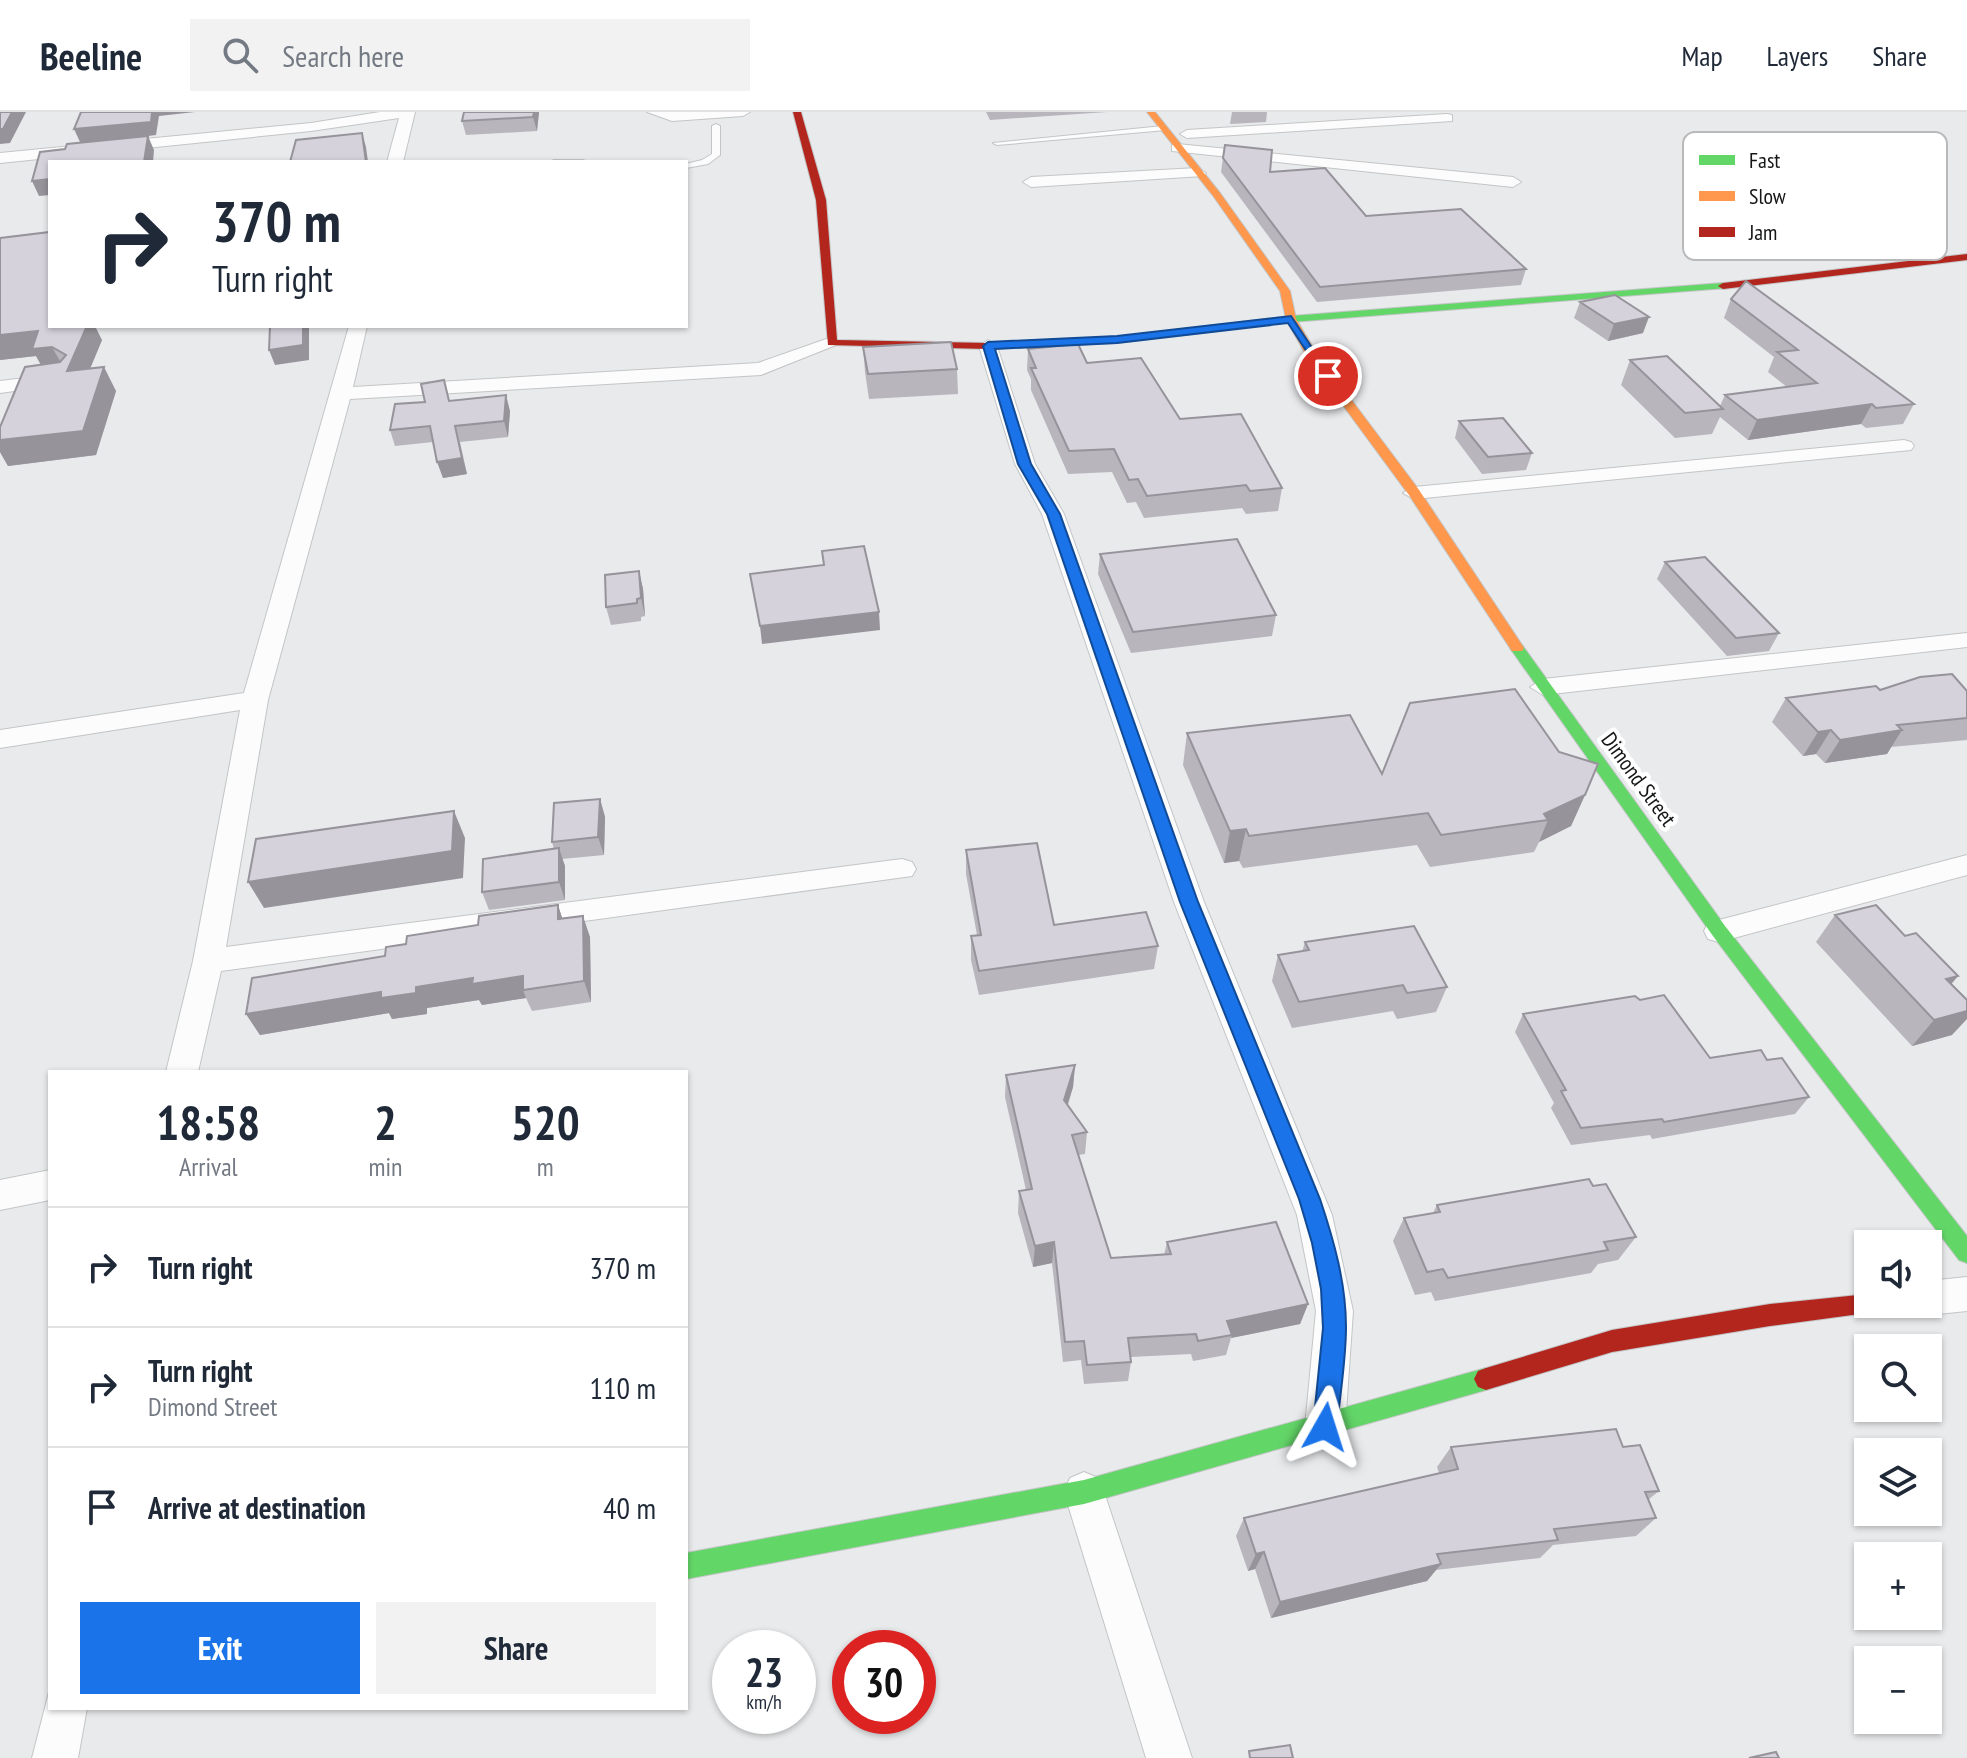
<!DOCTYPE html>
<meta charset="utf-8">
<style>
body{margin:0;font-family:"PT Sans Narrow",sans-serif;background:#f2f2f3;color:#1f2937;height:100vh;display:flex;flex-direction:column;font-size:30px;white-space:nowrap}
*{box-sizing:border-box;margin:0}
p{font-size:26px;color:#747a83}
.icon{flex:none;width:44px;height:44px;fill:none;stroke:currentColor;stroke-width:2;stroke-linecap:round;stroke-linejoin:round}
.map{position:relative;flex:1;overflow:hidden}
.drawer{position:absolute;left:48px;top:958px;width:640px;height:640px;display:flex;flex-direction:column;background:#fff;border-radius:0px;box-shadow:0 2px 6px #0004}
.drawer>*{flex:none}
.top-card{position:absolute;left:48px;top:48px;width:640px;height:168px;border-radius:0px;box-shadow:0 2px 6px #0004;background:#fff;color:#1f2937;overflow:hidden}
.buttons{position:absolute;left:1854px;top:1118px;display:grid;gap:16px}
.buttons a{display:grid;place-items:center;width:88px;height:88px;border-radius:0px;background:#fff;box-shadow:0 2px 6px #0004;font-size:40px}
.speed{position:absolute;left:712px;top:1518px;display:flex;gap:16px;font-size:40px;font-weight:700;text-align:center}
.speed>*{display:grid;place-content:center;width:104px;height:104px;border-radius:50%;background:#fff;box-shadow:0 2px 6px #0004;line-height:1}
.speed small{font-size:20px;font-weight:400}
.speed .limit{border:12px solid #d22;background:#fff;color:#111}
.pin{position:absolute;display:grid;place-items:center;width:68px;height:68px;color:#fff;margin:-34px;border:4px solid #fff;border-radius:50%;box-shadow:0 2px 8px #0007}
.me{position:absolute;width:88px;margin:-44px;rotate:6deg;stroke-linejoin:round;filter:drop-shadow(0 0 6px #0008)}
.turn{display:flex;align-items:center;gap:28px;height:168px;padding:0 32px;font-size:36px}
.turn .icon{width:104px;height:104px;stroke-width:2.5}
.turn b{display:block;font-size:56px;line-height:68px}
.eta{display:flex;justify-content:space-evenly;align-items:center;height:136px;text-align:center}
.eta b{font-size:48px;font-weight:600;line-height:56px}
.primary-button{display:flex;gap:16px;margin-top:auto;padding:16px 32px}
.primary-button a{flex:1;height:92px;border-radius:0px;background:#1a73e8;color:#fff;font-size:32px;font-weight:600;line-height:92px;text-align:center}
.primary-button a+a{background:#f2f2f3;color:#1f2937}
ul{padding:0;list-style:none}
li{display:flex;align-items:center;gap:24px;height:120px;padding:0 32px;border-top:2px solid #e0e1e3}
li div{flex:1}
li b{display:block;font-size:30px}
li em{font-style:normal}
header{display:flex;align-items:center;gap:48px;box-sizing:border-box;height:112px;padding:0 40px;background:#fff;border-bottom:2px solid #e0e1e3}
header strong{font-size:38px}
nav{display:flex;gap:44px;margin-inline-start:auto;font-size:28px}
.search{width:560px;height:72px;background:#f2f2f3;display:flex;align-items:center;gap:20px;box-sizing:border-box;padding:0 28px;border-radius:0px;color:#747a83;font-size:30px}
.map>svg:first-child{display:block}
</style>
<header>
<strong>Beeline</strong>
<div class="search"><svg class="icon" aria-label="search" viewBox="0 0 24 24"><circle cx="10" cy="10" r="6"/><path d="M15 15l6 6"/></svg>Search here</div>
<nav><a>Map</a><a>Layers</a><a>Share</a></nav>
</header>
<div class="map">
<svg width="1967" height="1646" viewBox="0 0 1967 1646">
<rect width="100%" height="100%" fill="#e8eaec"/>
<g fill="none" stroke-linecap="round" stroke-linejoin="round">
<!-- lane casing -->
<g stroke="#c3c5c6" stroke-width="2">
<path id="lane" d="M716,12l4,2v29l-12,9 -22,4v-4l16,-4 10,-6v-28z
M1163,14l3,4 -169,15 -4,-2z
M554,48h29l4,2h-37z"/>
</g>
<!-- street casing -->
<g stroke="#c3c5c6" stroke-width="2">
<path id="street" d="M380,0h35l-12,50h-16l12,-44 -88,13 -311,32v-10l311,-30z
M647,0h103l-7,4 -71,5z
M1447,2l5,1v6l-265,17 -7,-4 7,-4z
M1177,32l336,33 8,5 -8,5 -341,-36v-6z
M1198,56l8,5 -3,3 -172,11 -8,-5 8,-5z
M349,214h18l-14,61 405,-24 74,-26 9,6 -80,32 -411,24 -82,301 -42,247 676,-88 10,3 4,7 -4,7 -691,95 -23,101h-32l27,-111 47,-251 -240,38v-18l244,-37z
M988,228l9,6 38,118 29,50 140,388 128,313 21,96 -8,116 -6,14 -14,6 -14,-6 -6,-14 11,-116 -19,-96 -123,-313 -132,-388 -27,-50 -36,-118z
M58,262l10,6 -3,4 -65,9v-12z
M1904,328l7,2 3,4 -3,4 -497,49 -11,-6 11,-6z
M1967,521v14l-424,48 -13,-8 13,-8z
M1967,743v20l-248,67 -11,-3 -4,-8 4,-8 11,-3z
M50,1058v30l-50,10v-30z
M1967,1165v34l-39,4 -13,-5 -3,-6h16v-23z
M1084,1360l14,6 6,14 88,266h-46l-82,-266 6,-14z
M49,1580l1,16h37l-9,50h-46z"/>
</g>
<!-- fast casing -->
<g stroke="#c3c5c6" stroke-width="2">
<path id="fast" d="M1723,171l5,3 -1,2 -436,34 -174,21 -51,2 -6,-3 6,-3 51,-2 174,-21z
M1517,531l5,2 203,281 242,310v27l-8,-3 -246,-324 -203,-288z
M1486,1256l8,3 4,8 -4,8 -8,3 -402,114 -398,75v-26l398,-73z"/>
</g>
<!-- slow casing -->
<g stroke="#c3c5c6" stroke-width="2">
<path id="slow" d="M1147,0h8l65,81 70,98 6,28 21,35 102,136 105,158 -2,3h-10l-103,-156 -103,-140 -20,-36 -6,-28 -66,-94z"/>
</g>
<!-- jam casing -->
<g stroke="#c3c5c6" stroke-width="2">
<path id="jam" d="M793,0h8l25,88 11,140 151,3 78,-4 4,1v4l-82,5 -160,-4 -12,-145z
M1967,142v6l-244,29 -5,-3 5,-3z
M1868,1182v10h17l-3,7 -112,15 -158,26 -126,38 -8,-3 -4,-8 4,-8 8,-3 126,-38 158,-26z"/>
</g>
<!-- lane -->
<use href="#lane" fill="#fcfcfc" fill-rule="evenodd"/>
<!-- street -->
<use href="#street" fill="#fcfcfc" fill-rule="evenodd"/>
<!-- fast -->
<use href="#fast" fill="#63d668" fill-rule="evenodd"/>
<!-- slow -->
<use href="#slow" fill="#ff974d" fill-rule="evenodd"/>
<!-- jam -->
<use href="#jam" fill="#b3261e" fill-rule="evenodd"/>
</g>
<!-- wall -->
<path fill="#b8b5bd" d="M539,0l-2,19 -71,4 -4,-14z
M986,0h121l-117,8z
M1232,0h35l-1,10 -36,2z
M1223,46l47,14 96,44 160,53 -5,16 -204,17 -96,-130z
M0,126l50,88 52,14 -12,29 26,22 -20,64 -88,11 -8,-14v-25l41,-62 -5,-9 -36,4z
M1731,187l183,105 -11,20 -37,4 -5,-4 -113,16 -28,-23 -8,17 -37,4 -54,-53 9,-25 90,46 5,-11 62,-8 -19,-15 6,-15 -50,-39z
M1580,190l63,31 -35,8 -34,-23z
M863,235l94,22 1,25 -89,5 -4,-27z
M1028,237l59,14 93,56 102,69 -4,23 -32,3 -4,-6 -98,10 -8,-16 -9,1 -15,-31 -44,2 -37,-84v-11l-4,-9z
M450,289l60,10 -2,26 -48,5 7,32 -24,4 -10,-36 -38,4 -5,-16z
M1459,309l73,32 -6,17 -44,4 -27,-36z
M1100,442l176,61 -4,21 -141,17 -33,-79z
M1665,450l114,71 -10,18 -42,5 -70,-77z
M639,459l4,18 2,27 -4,1v4l-30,4 -5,-18z
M1880,578l87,1v49l-76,7 -4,7 -62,9 -9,-9 -13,2 -31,-34 14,-24z
M1187,621l195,41 203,21 -14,31 -32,16 -5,10 -104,15 -13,-22 -174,23 -4,-7 -15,2 -41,-98z
M600,687l5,18 -1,38 -42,4 3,7v34l-76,10 -7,-18 72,-43 -2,-7z
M966,738l88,75 104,21 -4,23 -175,26 -8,-35v-24l6,-1 -11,-61z
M558,793l4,13 28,19 1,65 -59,9 -6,-13 -44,7 -3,-5 -52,8v6l-35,5 -3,-6 -129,22 -14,-21 139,-58 21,-12z
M1835,803l70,21 53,40 -7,8 1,51 -40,11 -96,-104z
M1305,830l142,45 -11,25 -39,7 -4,-8 -101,17 -20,-47 6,-26 24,-3z
M1523,902l187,44 57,2 42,37 -14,17 -143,25 -2,-4 -79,10 -20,-37 3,-5 -39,-71z
M1075,953l-2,22 -5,18 19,27 -2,22 -7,1 33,103 53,-3 3,-13 141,62 -8,20 -69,14 -5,17 -33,6 -2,-7 -60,3v5l-3,19 -44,3 -3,-24 -18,2 -11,-99 -19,4 -15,-54 1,-22 7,-1 -21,-93 1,-22z
M1593,1074l43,51 -18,23 -20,4 -7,9 -156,28 -4,-9 -16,3 -22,-54 11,-23 29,-5 4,-8z
M1451,1335h172l36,44 -11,9 8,18 -20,18 -83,9 -13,13 -104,12 -9,11 -156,37 -16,-49 -7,2 -12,-35 8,-18 195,-45 -2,-6z"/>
<!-- shaded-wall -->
<path fill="#96939a" d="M12,0h14l-16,31 -10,1v-15z
M152,0h43l-36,4 -3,19 -8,1 6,14 -1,12h-9l-64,-20 -6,-13z
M534,0h5l-2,19 -4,-14z
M362,21l4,14 2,15h-2z
M50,67v16l-11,1 -7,-15z
M1649,205l-6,16 -35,8 6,-17z
M84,214h11l7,14 -23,55 -12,-24z
M303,214h6v34l-34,5 -6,-15z
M38,219l14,16 13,23 -20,2 -9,-16 -36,4v-25z
M104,255l12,24 -20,64 -88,11 -8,-14v-12z
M506,283l4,16 -2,26 -4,-16z
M1872,292l-11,20 -113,16 9,-20z
M455,314l12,48 -24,4 -6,-16z
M639,459l4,18 2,27 -4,-18z
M879,500l1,18 -118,14 -2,-18z
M1831,618l-15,24 -13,2 15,-24z
M1902,618l-15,24 -62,9 15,-23z
M1585,683l-14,31 -32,16 9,-22 -4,-6z
M600,687l5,18 -1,38 -6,-18z
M454,699l11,27 -2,40 -199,30 -16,-26z
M1246,717l-7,32 -15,2 6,-32z
M559,736l6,18v34l-6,-18z
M558,793l7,22 -7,-8z
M583,804l7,21 1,65 -7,-21z
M523,864v14l3,8 -44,7 -3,-5 -52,8v6l-35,5 -3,-6 -129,22 -14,-21 227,-36z
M1958,864l-22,26 10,-23z
M1967,899v8l-15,16 -40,11 22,-26z
M1075,953l-2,22 -11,35 2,-22z
M1054,1130l-2,21 -19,4 2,-21z
M1308,1192l-8,20 -69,14 1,-3 -5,-14z
M1264,1440l-9,17 -7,2 8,-17z
M1441,1452l-14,17 -156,37 9,-16z"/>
<!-- building -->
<path fill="#d6d2dc" stroke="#96939a" stroke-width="2" d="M0,0h12l-9,17h-3z
M81,0h71l-1,10 -77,7z
M464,0h70l-1,5 -71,4z
M362,21l4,29h-76l6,-22z
M148,24l-4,26h-94v17l-18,2 8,-29 25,-3 2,-5z
M1225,33l47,5 -2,22 55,-4 41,48 95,-7 65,60 -206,18 -97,-129z
M50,120v94h37l-20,45 37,-4 -21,64 -83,9v-13l25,-60 35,-5 6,-7 -14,-8 -20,2 6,-18 -38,4v-97z
M1746,169l168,123 -38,4 -4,-4 -115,16 -32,-25 92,-12 -40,-31 21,-2 -67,-51z
M1615,183l34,22 -35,7 -34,-22z
M270,214h33v19l-34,5z
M951,230l6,27 -89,5 -5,-27z
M1078,232l9,19 54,-5 39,61 61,-5 41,74 -32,3 -4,-6 -99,11 -9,-17 -9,1 -15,-31 -45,2 -38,-83h5l-8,-19z
M1667,244l56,53 -38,4 -55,-53z
M444,268l5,21 57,-6 -2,26 -49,5 7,32 -25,4 -7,-36 -40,4 5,-26 30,-2 -4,-18z
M1503,306l29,35 -44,4 -29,-36z
M1237,427l39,76 -143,17 -33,-78z
M864,434l15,66 -119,14 -10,-52 74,-9 -2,-14z
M1705,445l74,76 -43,5 -71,-76z
M639,459l2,27 -4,1v4l-31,4 -1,-32z
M1952,562l15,17v27l-70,7 5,5 -62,10 -9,-10 -13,2 -32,-34 90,-12 4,4 40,-13z
M1515,577l44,63 39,12 -13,31 -41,19 4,6 -107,15 -13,-22 -179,23 -3,-7 -16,2 -43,-98 163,-18 32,59 28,-71z
M600,687l-2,38 -46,5 2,-39z
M454,699l-2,40 -204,31 8,-43z
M1037,731l17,82 92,-13 12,34 -179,25 -8,-35 10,-1 -15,-85z
M559,736v34l-77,10 1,-33z
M558,793v14l25,-3 1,65 -61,9v-14l-51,8 1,-6 -57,9v6l-35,5v-6l-135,22 6,-36 133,-22 1,-9 20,-3 1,-8 71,-11 1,-9z
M1876,793l29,31 11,-3 42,43 -12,3 21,21v11l-33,9 -99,-105z
M1414,814l33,61 -40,6 -4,-8 -104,17 -21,-47 31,-5 -4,-8z
M1664,883l46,63 51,-8 6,10 15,-2 27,39 -145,25 -2,-3 -81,9 -20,-37 5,-1 -43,-76 112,-18 5,4z
M1075,953l-11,35 23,32 -15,3 39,123 60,-4 -4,-12 109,-20 32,82 -81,17 5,14 -34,6 -2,-7 -68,4 3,24 -44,3 -3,-24 -19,1 -11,-100 -19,4 -16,-55 13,-2 -26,-114z
M1589,1067l4,7 13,-2 30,53 -32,5 4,8 -160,28 -5,-9 -16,3 -23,-54 36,-6 -3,-7z
M1616,1317l7,18 17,-2 19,46 -14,1 11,26 -102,11 4,11 -121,14 4,10 -161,38 -16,-50 -8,2 -12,-36 214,-49 -7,-22z
M1290,1633l3,13h-43l-1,-7z
M1776,1640l3,6h-30z"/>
<!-- route -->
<path fill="#1a73e8" stroke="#114b97" stroke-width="2" d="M1291,204l41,62h-8l-36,-55 -171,20 -122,6 36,115 29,50 138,388 122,297c14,42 26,84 26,128 0,33 -6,67 -9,100l-4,8 -8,4 -9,-4 -3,-8 10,-99 -2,-39 -9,-46 -13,-44 -119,-297 -133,-388 -29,-50 -35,-118 5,-4 129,-6z"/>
<g text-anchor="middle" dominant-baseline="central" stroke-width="8" stroke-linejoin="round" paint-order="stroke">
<!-- street labels -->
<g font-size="22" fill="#151617" stroke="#fff">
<text transform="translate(1639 667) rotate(54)">Dimond Street</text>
</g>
</g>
<!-- legend -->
<rect x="1683" y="20" width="264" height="128" rx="12" fill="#fff" stroke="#b9b9b9" stroke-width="2"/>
<rect x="1699" y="43" width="36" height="10" fill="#63d668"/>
<rect x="1699" y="79" width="36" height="10" fill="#ff974d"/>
<rect x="1699" y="115" width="36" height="10" fill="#b3261e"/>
<g font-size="22" fill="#151617">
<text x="1749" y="56">Fast</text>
<text x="1749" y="92">Slow</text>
<text x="1749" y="128">Jam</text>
</g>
</svg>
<div class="buttons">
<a><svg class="icon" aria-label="sound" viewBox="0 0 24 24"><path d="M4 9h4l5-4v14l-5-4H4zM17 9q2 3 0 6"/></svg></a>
<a><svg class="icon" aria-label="search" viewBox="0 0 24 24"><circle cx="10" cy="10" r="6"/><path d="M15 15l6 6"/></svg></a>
<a><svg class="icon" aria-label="layers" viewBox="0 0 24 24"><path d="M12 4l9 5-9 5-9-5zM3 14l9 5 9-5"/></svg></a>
<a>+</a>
<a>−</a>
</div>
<div class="speed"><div>23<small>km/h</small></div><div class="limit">30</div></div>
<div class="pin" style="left:1328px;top:264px;background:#d93025"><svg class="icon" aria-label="arrive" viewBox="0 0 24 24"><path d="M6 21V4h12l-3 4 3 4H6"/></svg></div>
<svg class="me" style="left:1325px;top:1315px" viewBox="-20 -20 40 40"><path d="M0-17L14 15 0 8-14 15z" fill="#1a73e8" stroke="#fff" stroke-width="4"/></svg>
<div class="top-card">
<div class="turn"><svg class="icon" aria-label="right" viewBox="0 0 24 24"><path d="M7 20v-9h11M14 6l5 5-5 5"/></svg><div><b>370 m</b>Turn right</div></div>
</div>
<section class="drawer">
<div class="eta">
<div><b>18:58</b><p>Arrival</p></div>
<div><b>2</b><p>min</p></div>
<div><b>520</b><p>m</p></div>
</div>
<ul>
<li><svg class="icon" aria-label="right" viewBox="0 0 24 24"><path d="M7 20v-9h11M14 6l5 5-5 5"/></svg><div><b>Turn right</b></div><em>370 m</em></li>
<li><svg class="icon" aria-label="right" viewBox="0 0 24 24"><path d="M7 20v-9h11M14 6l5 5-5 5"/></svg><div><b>Turn right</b><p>Dimond Street</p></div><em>110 m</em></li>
<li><svg class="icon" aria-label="arrive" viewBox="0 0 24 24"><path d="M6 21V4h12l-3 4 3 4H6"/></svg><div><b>Arrive at destination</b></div><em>40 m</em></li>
</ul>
<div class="primary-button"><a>Exit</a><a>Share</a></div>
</section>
</div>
